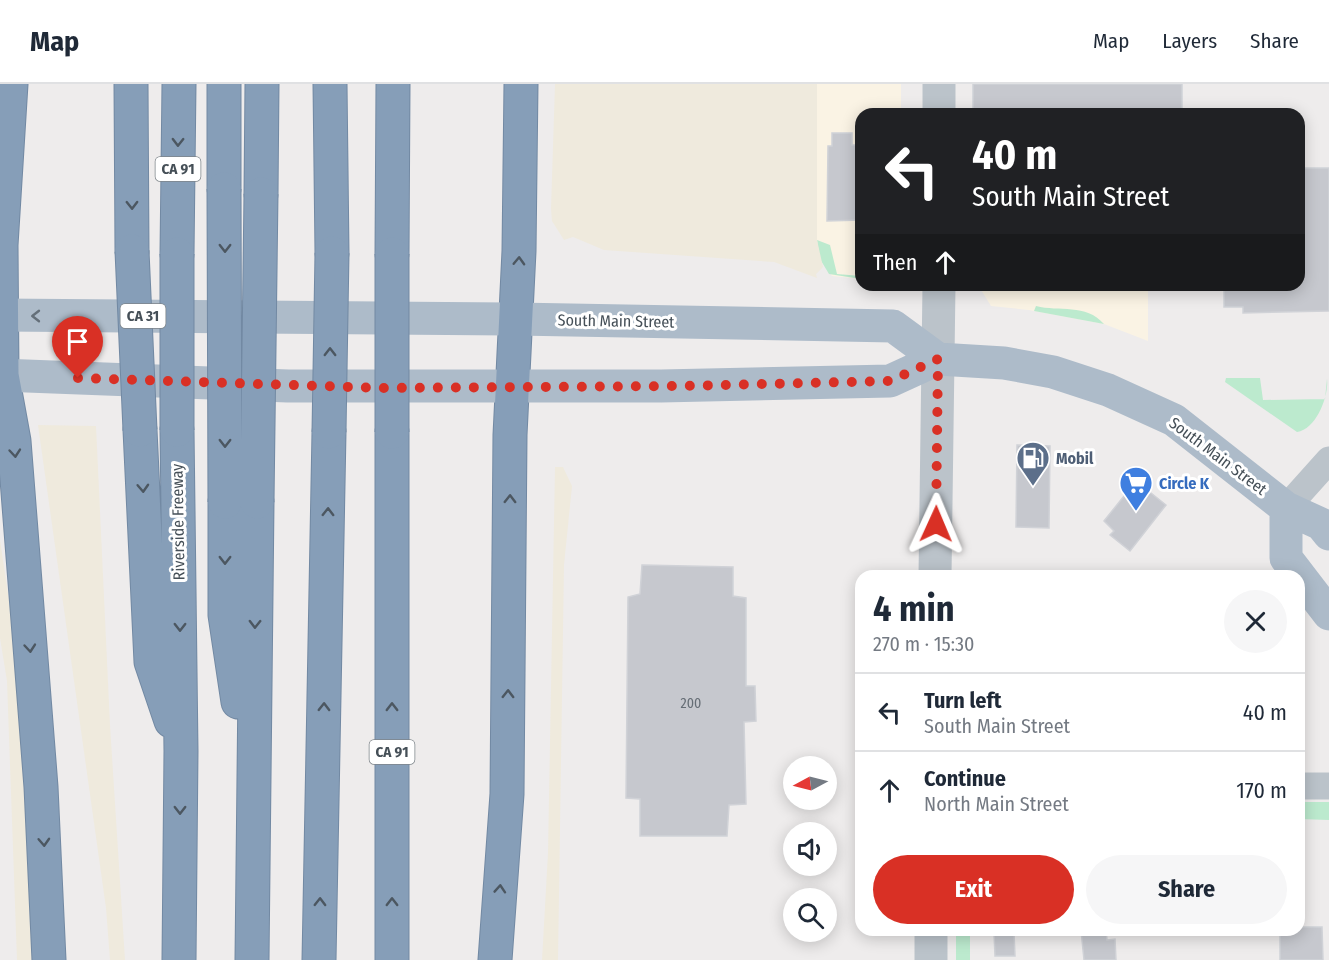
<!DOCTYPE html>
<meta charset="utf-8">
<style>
body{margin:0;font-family:"Fira Sans Condensed",sans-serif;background:#f6f6f7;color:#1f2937;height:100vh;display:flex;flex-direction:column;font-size:22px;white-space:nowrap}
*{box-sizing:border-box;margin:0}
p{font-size:20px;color:#747a83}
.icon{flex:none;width:33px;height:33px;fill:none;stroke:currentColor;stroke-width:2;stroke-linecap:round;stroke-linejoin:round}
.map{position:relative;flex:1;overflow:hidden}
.details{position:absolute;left:855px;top:486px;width:450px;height:366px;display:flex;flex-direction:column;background:#fff;border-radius:18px;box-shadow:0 3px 15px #0003}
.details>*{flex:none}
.banner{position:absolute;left:855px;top:24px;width:450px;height:183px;border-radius:18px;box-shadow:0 3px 15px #0003;background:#202124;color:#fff;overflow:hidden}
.needle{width:39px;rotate:263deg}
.tools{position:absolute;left:783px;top:672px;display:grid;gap:12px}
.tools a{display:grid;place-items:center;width:54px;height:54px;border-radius:50%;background:#fff;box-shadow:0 3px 15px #0003;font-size:30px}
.pin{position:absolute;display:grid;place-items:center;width:51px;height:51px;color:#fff;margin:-62px -26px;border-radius:50% 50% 50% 0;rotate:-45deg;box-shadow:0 0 6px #0007}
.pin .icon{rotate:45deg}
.me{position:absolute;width:66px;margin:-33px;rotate:1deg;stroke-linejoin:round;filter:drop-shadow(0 0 4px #0008)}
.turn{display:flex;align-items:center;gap:21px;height:126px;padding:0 18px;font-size:27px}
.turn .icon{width:78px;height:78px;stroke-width:2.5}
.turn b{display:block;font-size:42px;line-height:51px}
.then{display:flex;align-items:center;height:57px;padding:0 18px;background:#0003;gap:12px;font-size:22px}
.round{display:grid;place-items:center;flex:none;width:63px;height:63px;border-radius:32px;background:#f6f6f7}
.overview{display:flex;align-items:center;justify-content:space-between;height:102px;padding:0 18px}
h1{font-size:36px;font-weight:700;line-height:45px}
.cta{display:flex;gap:12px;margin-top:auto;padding:12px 18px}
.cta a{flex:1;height:69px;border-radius:36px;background:#d93025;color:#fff;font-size:24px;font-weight:700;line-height:69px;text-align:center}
.cta a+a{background:#f6f6f7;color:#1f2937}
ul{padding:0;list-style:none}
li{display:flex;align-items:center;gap:18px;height:78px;padding:0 18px;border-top:2px solid #e0e1e3}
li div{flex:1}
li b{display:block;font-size:22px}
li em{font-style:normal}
header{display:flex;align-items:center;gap:36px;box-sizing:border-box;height:84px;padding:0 30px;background:#fff;border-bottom:2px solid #e0e1e3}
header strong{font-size:28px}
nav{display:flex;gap:33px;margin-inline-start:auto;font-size:21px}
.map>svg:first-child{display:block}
</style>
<header>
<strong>Map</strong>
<nav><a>Map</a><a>Layers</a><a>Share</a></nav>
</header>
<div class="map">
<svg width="1329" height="876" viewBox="0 0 1329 876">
<rect width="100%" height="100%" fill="#eeecec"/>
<!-- commercial -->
<path fill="#faf3e4" d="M817,0h84v30h-40v165l-29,-3 -12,-17 -3,-19z
M978,201h170v56l-44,-17 -75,-14 -38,-4z"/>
<!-- green -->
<path fill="#bceace" d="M817,156l13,5 7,29 24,2v3l-32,-5 -9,-15z
M1036,222c23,6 50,-3 68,18l-70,-13z
M1226,294h34l3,22 62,-1 2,-20c2,16 -10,50 -30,53l-72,-50z
M1299,718h30v18l-30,-1z
M956,846h14v30h-14z"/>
<!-- sand -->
<path fill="#efeadd" d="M555,0h262v156l6,27 -7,7 1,4 -43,-16 -170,-12 -31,-13 -9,3 -12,-19 -1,-12z
M38,341l58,1 14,299 15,235h-15l-4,-52z
M555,383h8l9,19 -8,79 -6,395h-16l6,-107z
M0,456l30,201 16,219h-29l-10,-279 -7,-43z"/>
<!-- building -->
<path fill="#c6c8ce" stroke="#d0d2d7" stroke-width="1.5" d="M973,0h209v30h-209z
M832,49h20v12h9v75l-34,1 1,-75h4z
M1299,84h30v143l-86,2v-6h-19v-22h75z
M1017,361l33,1 -1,82 -33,-1z
M1136,397l30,24 -36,46 -20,-16 4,-4 -10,-10z
M642,481l91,2v29l13,2v88h9l1,35 -12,1 2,82 -17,1 -2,31h-87v-37l-14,-1 2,-201 12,-3z
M1299,843h23l1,33h-43v-30h19z
M1081,846h25l1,10 8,-1 1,21h-32z
M994,849h20l1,23h-20z"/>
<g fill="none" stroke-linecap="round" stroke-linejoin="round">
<!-- motorway casing -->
<g stroke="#7289a3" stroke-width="35">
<path id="motorway" d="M11,0l-10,161 1,130 12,66 27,346 8,173
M131,0l1,167
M224,0v105
M330,0l2,169
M261,110l1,-110
M177,170l2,-170
M392,170l1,-170
M140,346l11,232 20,59
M177,346l4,321 -2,209
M392,348v528
M225,418v113l13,87
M252,876l5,-458
M319,876l10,-528
M495,876l12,-166 3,-359 9,-184 2,-167"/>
</g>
<!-- minor -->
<path stroke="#bbc3ca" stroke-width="27" d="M1286,424l43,-48
M1299,702h30"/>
<!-- tertiary -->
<path stroke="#bbc3ca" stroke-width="33" d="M939,0v30
M935,492l4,-291
M931,876v-30"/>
<!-- primary -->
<path stroke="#adbbc9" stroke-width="33" d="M0,231l516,4 377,7 45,33
M0,291l288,11h373l229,-5 48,-22 66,4 49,9 55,18 66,30 112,88 35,16 8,10
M1286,424v50l43,56"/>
<!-- motorway -->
<use href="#motorway" stroke="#869eb8" stroke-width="33"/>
<!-- motorway-bridge casing -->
<g stroke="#7289a3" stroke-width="35" stroke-linecap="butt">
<path id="motorway-bridge" d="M224,105l1,313
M132,167l8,179
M177,170v176
M329,348l3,-179
M392,348v-178
M257,418l4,-308"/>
</g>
<!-- motorway-bridge -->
<use href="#motorway-bridge" stroke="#869eb8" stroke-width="33"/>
</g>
<!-- one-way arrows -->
<defs><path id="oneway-chevron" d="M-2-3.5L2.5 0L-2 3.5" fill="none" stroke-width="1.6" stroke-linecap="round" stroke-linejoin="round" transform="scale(1.5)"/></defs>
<g stroke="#4c5761">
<use href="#oneway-chevron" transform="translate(178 58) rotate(91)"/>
<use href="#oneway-chevron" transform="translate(132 121) rotate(89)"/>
<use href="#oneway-chevron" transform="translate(225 164) rotate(90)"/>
<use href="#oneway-chevron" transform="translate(519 177) rotate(-88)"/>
<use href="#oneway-chevron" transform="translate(330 268) rotate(-90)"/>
<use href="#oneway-chevron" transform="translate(225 359) rotate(90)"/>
<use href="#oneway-chevron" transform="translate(15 369) rotate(85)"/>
<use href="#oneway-chevron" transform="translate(143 404) rotate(87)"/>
<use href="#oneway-chevron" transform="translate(510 415) rotate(-89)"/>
<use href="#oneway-chevron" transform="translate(328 428) rotate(-89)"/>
<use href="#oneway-chevron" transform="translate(225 476) rotate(90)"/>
<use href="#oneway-chevron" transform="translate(255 540) rotate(91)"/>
<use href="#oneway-chevron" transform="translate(180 543) rotate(90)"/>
<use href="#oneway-chevron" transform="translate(30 564) rotate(85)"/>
<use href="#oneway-chevron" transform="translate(508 610) rotate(-89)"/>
<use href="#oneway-chevron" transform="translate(324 623) rotate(-89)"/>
<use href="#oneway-chevron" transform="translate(392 623) rotate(-90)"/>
<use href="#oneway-chevron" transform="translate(180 726) rotate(90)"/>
<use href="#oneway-chevron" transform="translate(44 758) rotate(87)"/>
<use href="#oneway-chevron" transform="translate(500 805) rotate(-86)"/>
<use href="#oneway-chevron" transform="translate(320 818) rotate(-89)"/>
<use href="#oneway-chevron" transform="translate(392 818) rotate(-90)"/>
</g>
<use stroke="#646f79" href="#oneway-chevron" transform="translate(36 232) rotate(-180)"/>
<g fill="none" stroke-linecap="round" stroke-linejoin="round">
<!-- route -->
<path stroke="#d93025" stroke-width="10" stroke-dasharray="0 18" d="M78,294l303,10 301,-2 208,-5 48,-22 -2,165"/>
</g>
<!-- icons -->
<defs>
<g id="fuel-pin" transform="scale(1.725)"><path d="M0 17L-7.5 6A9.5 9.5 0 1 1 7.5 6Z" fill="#5c6f8a" stroke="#fff"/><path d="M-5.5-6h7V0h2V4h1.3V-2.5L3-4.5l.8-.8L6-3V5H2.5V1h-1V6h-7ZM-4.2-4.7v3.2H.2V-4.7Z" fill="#fff"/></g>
<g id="supermarket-pin" transform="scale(1.725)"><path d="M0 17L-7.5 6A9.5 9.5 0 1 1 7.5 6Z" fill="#3f7fe0" stroke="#fff"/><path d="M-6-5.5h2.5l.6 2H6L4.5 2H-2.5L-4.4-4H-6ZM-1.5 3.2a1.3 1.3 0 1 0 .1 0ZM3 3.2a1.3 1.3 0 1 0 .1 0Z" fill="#fff"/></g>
</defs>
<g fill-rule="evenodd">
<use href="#fuel-pin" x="1033" y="374"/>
<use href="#supermarket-pin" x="1136" y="399"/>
</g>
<g text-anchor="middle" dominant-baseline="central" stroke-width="6" stroke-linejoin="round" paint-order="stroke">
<!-- number labels -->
<g font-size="14" fill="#656d75">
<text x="691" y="619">200</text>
</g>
<!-- shield labels -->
<g fill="#fff" stroke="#7d8489" stroke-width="1.5">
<rect x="155.5" y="73" width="45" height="24" rx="4.5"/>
<rect x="120.5" y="220" width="45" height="24" rx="4.5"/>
<rect x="369.5" y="656" width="45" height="24" rx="4.5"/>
</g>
<g font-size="15" font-weight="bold" fill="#454f57">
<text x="178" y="85">CA 91</text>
<text x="143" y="232">CA 31</text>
<text x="392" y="668">CA 91</text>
</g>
<!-- street labels -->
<g font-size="16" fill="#454f57" stroke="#fff">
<text transform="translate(616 237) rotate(1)">South Main Street</text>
<text transform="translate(1218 372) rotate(37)">South Main Street</text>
<text transform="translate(178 438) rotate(-91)">Riverside Freeway</text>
</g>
<!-- service labels -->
<g font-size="16" font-weight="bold" fill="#4e5e75" stroke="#fff" text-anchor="start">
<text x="1056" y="374">Mobil</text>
</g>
<!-- shop labels -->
<g font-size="16" font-weight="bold" fill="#366cbe" stroke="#fff" text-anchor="start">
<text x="1159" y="399">Circle K</text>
</g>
</g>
</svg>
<div class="tools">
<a><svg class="needle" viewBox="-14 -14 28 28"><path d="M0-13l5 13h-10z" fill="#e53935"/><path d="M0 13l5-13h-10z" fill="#747a83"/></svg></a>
<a><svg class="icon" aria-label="sound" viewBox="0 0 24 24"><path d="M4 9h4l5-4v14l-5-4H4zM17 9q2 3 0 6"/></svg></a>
<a><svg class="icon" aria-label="search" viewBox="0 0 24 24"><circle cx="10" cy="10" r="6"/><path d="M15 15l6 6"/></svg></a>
</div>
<div class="pin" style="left:78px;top:294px;background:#d93025"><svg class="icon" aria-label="arrive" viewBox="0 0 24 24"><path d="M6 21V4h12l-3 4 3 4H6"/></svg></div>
<svg class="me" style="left:936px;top:440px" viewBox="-20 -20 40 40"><path d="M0-17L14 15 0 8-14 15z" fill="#d93025" stroke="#fff" stroke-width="4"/></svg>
<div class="banner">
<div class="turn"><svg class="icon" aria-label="left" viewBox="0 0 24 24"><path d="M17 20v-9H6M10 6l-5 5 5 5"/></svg><div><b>40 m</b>South Main Street</div></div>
<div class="then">Then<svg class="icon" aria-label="ahead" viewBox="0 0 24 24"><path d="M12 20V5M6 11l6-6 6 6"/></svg></div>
</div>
<section class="details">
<div class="overview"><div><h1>4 min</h1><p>270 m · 15:30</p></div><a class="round"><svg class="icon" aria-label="close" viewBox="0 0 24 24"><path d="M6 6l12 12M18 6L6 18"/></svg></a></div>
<ul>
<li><svg class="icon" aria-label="left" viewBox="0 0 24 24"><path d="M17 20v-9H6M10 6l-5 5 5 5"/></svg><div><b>Turn left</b><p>South Main Street</p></div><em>40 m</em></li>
<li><svg class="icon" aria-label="ahead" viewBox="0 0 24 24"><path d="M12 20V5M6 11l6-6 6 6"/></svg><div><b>Continue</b><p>North Main Street</p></div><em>170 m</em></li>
</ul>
<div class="cta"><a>Exit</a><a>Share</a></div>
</section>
</div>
